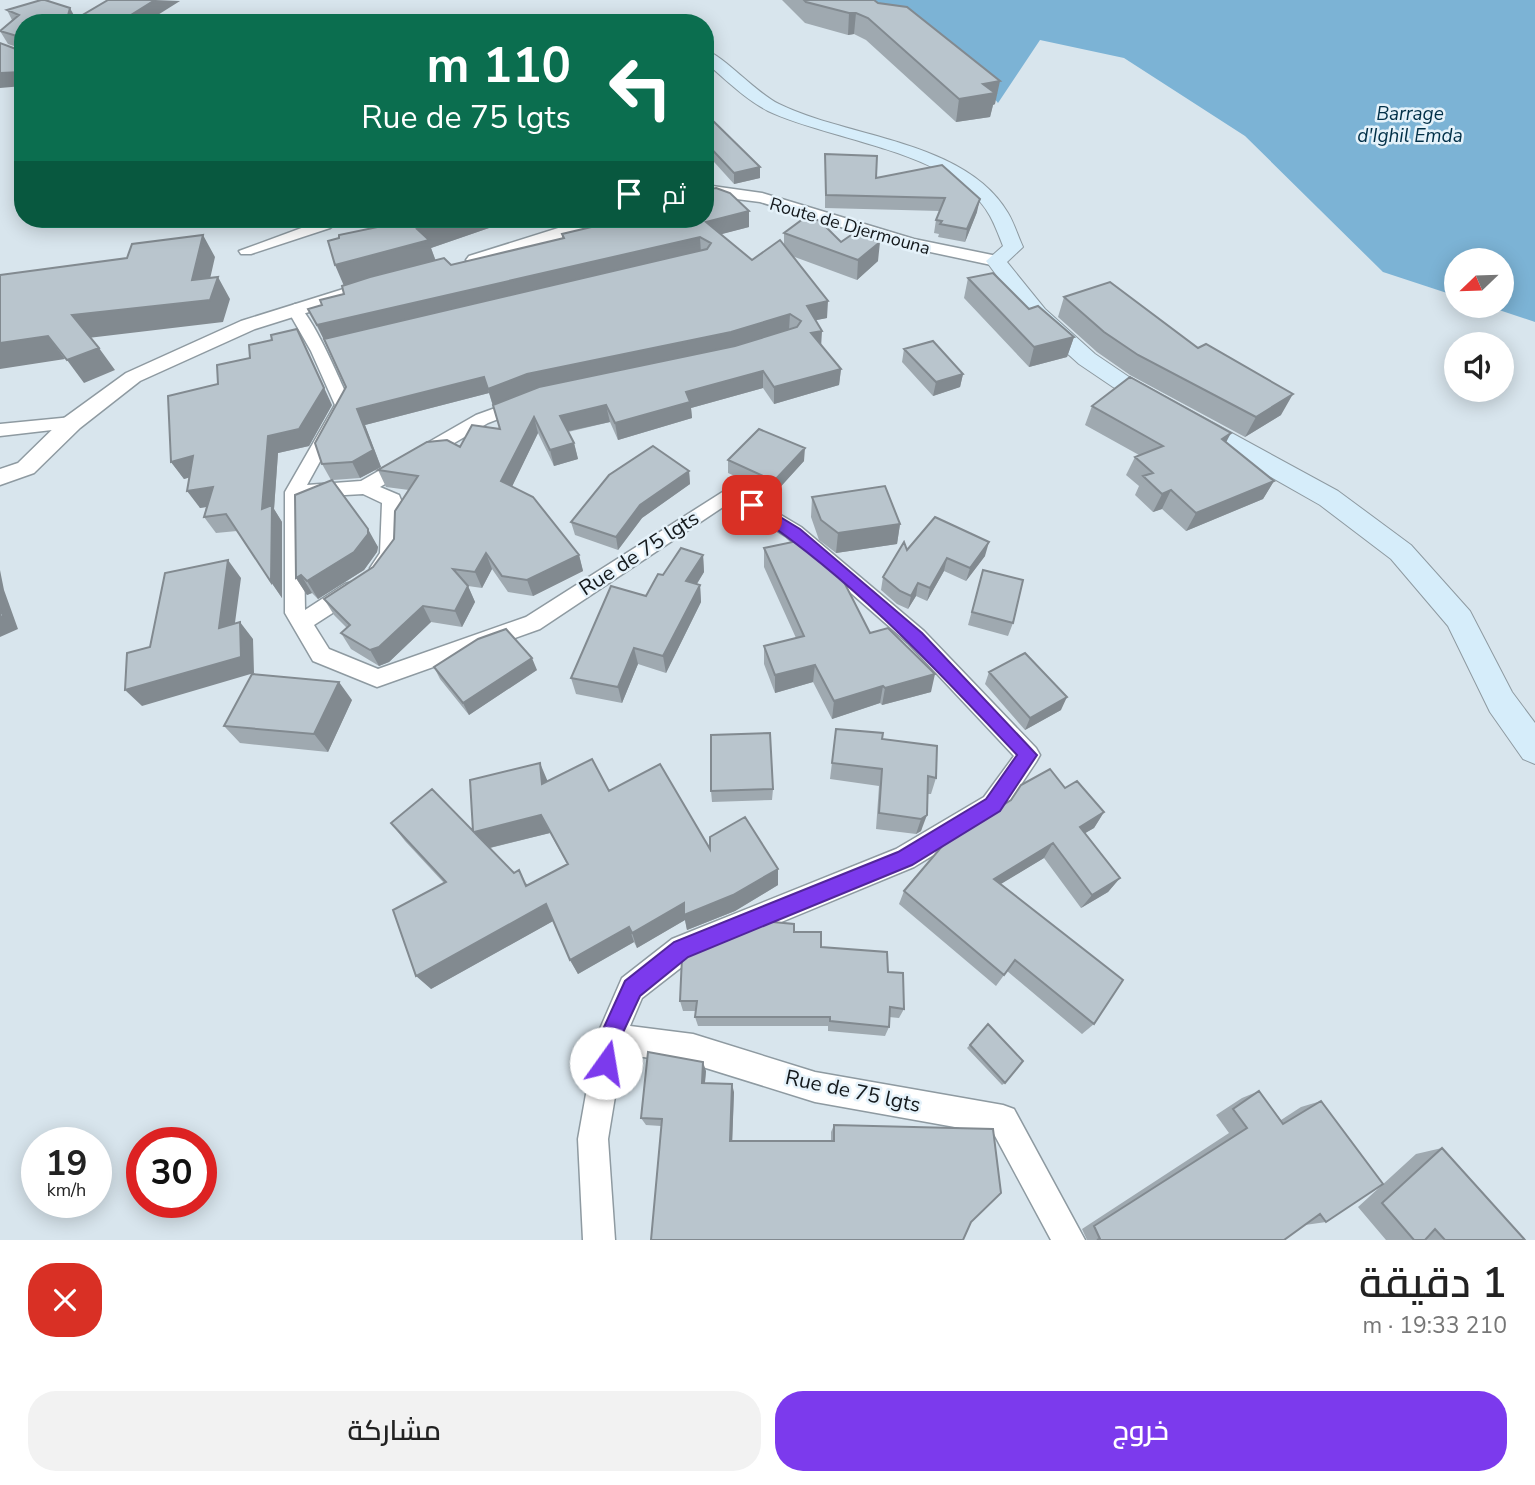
<!DOCTYPE html>
<html lang="ar">
<meta charset="utf-8">
<style>
body{margin:0;font-family:"Nunito Sans",Cairo,sans-serif;background:#f2f2f2;color:#222;direction:rtl;height:100vh;display:flex;flex-direction:column;font-size:26px;white-space:nowrap}
*{box-sizing:border-box;margin:0}
p{font-size:23px;color:#767676}
.icon{flex:none;width:38px;height:38px;fill:none;stroke:currentColor;stroke-width:2;stroke-linecap:round;stroke-linejoin:round}
.map{position:relative;height:1240px;overflow:hidden;direction:ltr}
.drawer{display:flex;flex-direction:column;background:#fff;flex:1}
.drawer>*{flex:none}
.top-card{position:absolute;left:14px;top:14px;width:700px;height:214px;border-radius:28px;box-shadow:0 4px 18px #0003;direction:rtl;background:#0b6e4f;color:#fff;overflow:hidden}
.needle{width:46px;rotate:247deg}
.tools{position:absolute;left:1444px;top:248px;display:grid;gap:14px}
.tools a{display:grid;place-items:center;width:70px;height:70px;border-radius:50%;background:#fff;box-shadow:0 4px 18px #0003;font-size:35px}
.speed{position:absolute;left:21px;top:1127px;display:flex;gap:14px;font-size:35px;font-weight:700;text-align:center}
.speed>*{display:grid;place-content:center;width:91px;height:91px;border-radius:50%;background:#fff;box-shadow:0 4px 18px #0003;line-height:1}
.speed small{font-size:18px;font-weight:400}
.speed .limit{border:10px solid #d22;background:#fff;color:#111}
.pin{position:absolute;display:grid;place-items:center;width:60px;height:60px;color:#fff;margin:-30px;border-radius:14px;box-shadow:0 4px 10px #0006}
.me{position:absolute;width:77px;margin:-38px;rotate:13deg;stroke-linejoin:round;filter:drop-shadow(0 0 5px #0008)}
.turn{display:flex;align-items:center;gap:24px;height:147px;padding:0 28px;font-size:32px}
.turn .icon{width:91px;height:91px;stroke-width:2.5}
.turn b{display:block;font-size:49px;line-height:60px}
.then{display:flex;align-items:center;height:66px;padding:0 28px;background:#0003;gap:14px;font-size:26px}
.round{display:grid;place-items:center;flex:none;width:74px;height:74px;border-radius:28px;background:#f2f2f2}
.head{display:flex;align-items:center;justify-content:space-between;height:119px;padding:0 28px}
h1{font-size:42px;font-weight:600;line-height:52px}
.primary-button{display:flex;gap:14px;margin-top:auto;padding:14px 28px}
.primary-button a{flex:1;height:80px;border-radius:28px;background:#7c3aed;color:#fff;font-size:28px;font-weight:600;line-height:80px;text-align:center}
.primary-button a+a{background:#f2f2f2;color:#222}
.map>svg:first-child{display:block}
</style>
<div class="map">
<svg width="1535" height="1240" viewBox="0 0 1535 1240">
<rect width="100%" height="100%" fill="#d8e5ed"/>
<!-- water -->
<path fill="#7cb3d5" d="M867,0h668v322l-48,-16h15v-45h-46v35l-73,-24 -138,-136 -121,-78 -84,-18 -42,63 -29,-36z"/>
<g fill="none" stroke-linecap="round" stroke-linejoin="round">
<!-- minor casing -->
<g stroke="#8e9aa1" stroke-width="3">
<path id="minor" d="M326,219h16l-12,9 -79,26h-10l-2,-3z
M295,304c15,4 48,83 56,101l-44,80 54,-4 115,-66 47,-17 8,5 -2,4 -41,16 -108,64 19,8 2,5c0,19 5,84 -28,73l-3,-5 10,-15 2,-50 -19,-9 -53,3 -7,-2 2,115 40,-26 7,-2 7,2 3,6 -3,6 -45,29 15,24 49,20 148,-52 206,-131 69,41 123,104 112,117 4,7 -4,7 -34,51 -88,54 -222,92 -50,39 -12,28 63,8 122,38 188,33 11,4 71,131h-34l-57,-106 -179,-32 -122,-38 -71,-10 -14,85 7,101h-32l-5,-101 18,-101 26,-60 50,-39 224,-90 88,-52 30,-41 -106,-113 -121,-106 -55,-36 -192,128 -163,58 -64,-26 -28,-48v-121l50,-87 -24,-54 -24,-42z
M72,417l9,6 -3,4 -78,9v-12z"/>
</g>
<!-- tertiary casing -->
<g stroke="#8e9aa1" stroke-width="3">
<path id="tertiary" d="M705,185l57,8 152,46 88,18 3,4 -9,5 -94,-20 -142,-44 -55,-7z
M587,219h24l-2,4 -94,32 -40,10 -9,-5 3,-4z
M353,286l7,2 2,4 -2,4 -105,33 -115,52 -60,47 -46,45 -34,12v-16l18,-6 46,-45 62,-45 115,-52z"/>
</g>
<!-- secondary casing -->
<g stroke="#8e9aa1" stroke-width="2">
<path id="secondary" d="M705,50c18,5 51,43 74,54 69,34 186,36 229,109 6,10 10,23 15,34l-16,15 38,47 50,45 34,23 209,114 73,54 59,66 42,81 23,31v41l-12,-5 -33,-47 -42,-86 -57,-67 -71,-54 -207,-118 -34,-23 -50,-45 -43,-58 17,-15c-4,-10 -8,-21 -13,-30 -35,-65 -159,-75 -222,-105 -23,-12 -43,-32 -63,-49z"/>
</g>
<!-- minor -->
<use href="#minor" fill="#fff" fill-rule="evenodd"/>
<!-- tertiary -->
<use href="#tertiary" fill="#fff" fill-rule="evenodd"/>
<!-- secondary -->
<use href="#secondary" fill="#d6edfa" fill-rule="evenodd"/>
</g>
<!-- wall -->
<path fill="#9fa9b0" fill-rule="evenodd" d="M782,0h92l121,104 -2,1 -3,12 -34,5 -90,-82 -12,-6 -6,1 -43,-12z
M180,1l-164,48 1,-2 -9,-3 -8,-13 12,-11 -5,-10 69,9z
M705,113l55,54v11l-26,6 -29,-32z
M825,154l51,24 66,-13 35,47 -12,30 -27,-5 1,-3 -5,-1 2,-13 4,-9 -115,-3z
M384,219h131l-84,29 5,13 15,4 111,-26v-5l187,-7 -28,7 31,26 32,-14v-13l57,9 37,19 -21,19 -65,-24 35,62 -11,2 5,25 20,24 -2,16 -65,19 -11,-16 -72,20 1,10 -74,22 -8,-18 -42,10 6,11 4,16 -24,7 -16,-33 -26,53 67,69 4,16 -50,25 -25,-4 -16,-23 -10,19 -14,-2 7,16 -13,25 -31,-5 -42,40 -10,4 -28,-17 -10,-16 6,-5 -13,-13 -10,-16 49,-32 21,-28 15,-49 -23,-3 -8,-17 82,-23 40,-18 -11,-36 -124,32 16,42 -21,11 -27,2 45,67 -1,5 -13,18 -46,29 -6,-6 -5,2 -11,-17 35,-98 -9,-16 24,-77 -21,-45 -17,-33 14,-4 22,-11v-9l46,-60z
M968,278l61,31 45,28 -7,20 -38,10 -65,-69z
M1064,297l134,51 83,67 -36,22 -115,-62 -33,-23 -39,-35z
M904,349l59,25 -3,13 -27,9 -31,-34z
M332,405l-23,41 -31,7 -4,56 8,13v76l-45,-67 -21,2 -12,-16 2,-10 -6,1 -10,-31 -6,2 -13,-17z
M1092,406l134,37 48,38 -11,18 -77,32 -24,-22 -9,3 -18,-17 4,-9 -13,-11 9,-18 4,-2 -54,-30z
M728,460l76,1 -30,33 -46,-21z
M689,471l1,13 -48,34 -24,32 -43,-15 -4,-13z
M812,497l88,27 -3,20 -61,9 -17,-13 -8,-23z
M764,548l106,85 61,59 -49,13 -2,-2 -48,16 -19,-37 -38,11 -11,-29v-18l32,-8 -32,-71z
M907,550l78,6 -19,25 -22,-10 -17,30 -11,-5 -8,13 -11,-5 -16,-14 2,-13z
M703,555l1,17 -7,12 3,1 1,17 -35,71 -28,-9 -16,39 -46,-9 -5,-16 75,-82 17,-21z
M983,570l30,53 -5,13 -40,-11z
M434,667l103,3 -68,45 -29,-36z
M989,672l72,38 -36,20 -40,-46z
M352,700l-24,52 -88,-9 -16,-17z
M836,729l46,10 54,39 -5,16h-3l-7,37 -5,3 -40,-5 3,-43 -49,-7z
M547,781l62,10 101,58 68,20v16l-43,26 -48,19 -2,-10 -48,28 -3,-6 -56,32 -8,-14 -17,-39 -122,68 13,-106 -39,-42 -14,-18 82,8zM550,833l17,31 -39,21 -14,-12 -24,-25z
M1065,788l39,24 -10,16 -9,5 35,45 -12,14 -27,16 -37,-50 -44,26 94,140 -12,10 -75,-63 -11,15 -97,-82 5,-13z
M773,789l-1,11 -60,2 -1,-11z
M794,932l27,15 67,25 16,37 -5,9 -10,-1v10l-4,9 -57,-5v-5h-130l-3,-9 1,-6h-13l-3,-10z
M988,1024l17,59 -3,2 -35,-37z
M706,1071l-1,12 29,9 -2,49h99v-9l3,-7 137,97 -310,-96 -15,-1 -5,-7z
M1259,1091l22,29 20,-13 20,-6 5,121 -21,3 -21,15h-197l-5,-11 147,-96 -13,-18 26,-17z
M1442,1148l83,92h-139l-28,-33 58,-53z"/>
<!-- shaded-wall -->
<path fill="#828a90" d="M155,0l25,1 -35,22h-27z
M70,8l7,13v2h-11z
M849,13h7l-2,21 -6,1z
M23,72v14l-23,2v-15z
M1000,81l-5,23 -2,1 -3,12 -34,5 3,-23 24,-15z
M23,115v11l-7,-10z
M760,167v11l-26,6v-11z
M980,199l-3,13 -12,30 2,-13z
M749,211v16l-42,11 -1,-16z
M446,219h69l-84,29 5,14 -92,24 -9,-21 82,-36z
M203,235l12,22 -10,44 13,-24 12,22 -7,23 -135,16 -16,-23 120,-35z
M700,237l1,16 -376,89 -8,-17z
M880,242l-2,19 -21,19 1,-20z
M828,301l-1,17 -20,4v-16z
M790,314l-1,16 -58,18 -238,58 -5,-17 39,-15z
M822,331l-1,17 -10,-15z
M48,336l17,23 -65,10v-26z
M1074,337l-7,20 -38,10 5,-20z
M305,346l27,59 -23,41 -31,7 -4,56 8,13v76l-11,-16 -9,-73 6,-73z
M99,348l16,22 -31,13 -17,-23z
M841,369l-2,16 -65,19v-17z
M763,371v17l-72,20 1,10 -74,22 -3,-17 71,-31z
M963,374l-3,13 -27,9 3,-14z
M484,377l5,16 -124,32 16,42 -21,11 -8,-16 5,-53z
M1293,394l-12,21 -36,22 11,-20z
M606,405l4,17 -46,10 -4,-16z
M534,417l4,16 -31,64 -6,-16z
M1231,433l-10,19 1,-13z
M574,443l4,16 -24,7 -4,-16z
M805,448l-1,13 -30,33v-13z
M193,456l12,17 -21,6 -13,-17z
M689,471l1,13 -48,34 -24,32 -2,-13 24,-32z
M1274,481l-11,18 -77,32 10,-18z
M213,487l11,17 -24,4 -13,-17z
M1171,490l-9,19 -9,3 9,-18z
M900,524l-3,20 -61,9 2,-20z
M368,529l10,18 -1,5 -13,18 -46,29 -11,-18z
M989,542l-4,14 -19,25 4,-13z
M486,553l6,16 -10,19 -7,-16z
M579,555l4,16 -50,25 -6,-16z
M703,555l1,17 -16,26 -2,-17z
M947,558l-3,13 -17,30 3,-13z
M228,560l13,18 -9,67 -13,-17z
M0,570l4,20 14,39 -18,8z
M301,575l11,18 -5,2 -11,-17z
M918,583l-2,13 -8,13 3,-13z
M700,585l1,17 -35,71 -3,-17z
M468,586l7,16 -13,25 -7,-16z
M423,606l8,16 -42,40 -10,4 -9,-16z
M240,622l13,17 1,34 -112,33 -17,-16z
M634,648l4,16 -16,39 -4,-16z
M532,658l5,12 -68,45 -6,-12z
M815,665l-2,17 -38,11v-18z
M935,674l-4,18 -49,13 3,-17z
M339,682l13,18 -24,52 -14,-18z
M883,686l-3,17 -48,16 2,-18z
M1067,697l-6,13 -36,20 5,-12z
M540,763l8,19 -6,2z
M1104,812l-10,16 -24,14 10,-15z
M541,815l9,18 -65,16 -11,-17z
M927,815l-6,16 -5,3 5,-15z
M1053,843l-9,15 -58,35 8,-14z
M778,869v16l-43,26 -48,19 -2,-10 -48,28 -5,-15 52,-30z
M1120,878l-12,14 -27,16 11,-13z
M546,904l9,16 -124,69 -15,-13z
M629,927l5,15 -56,32 -8,-14z
M703,1062l3,9 -2,20 -2,-8z
M732,1084l2,8 -2,55 -2,-6z"/>
<!-- building -->
<path fill="#b9c5cd" stroke="#828a90" stroke-width="2" fill-rule="evenodd" d="M41,0h4l25,8 -4,15h-43v49l-23,1v-30l16,6 1,-13 -17,-5 19,-16 -12,-5z
M108,0h47l-37,23h-49z
M804,0h70l4,3 29,4 93,74 -17,3 12,9 -36,6 -91,-81 -12,-5h-7l-43,-11z
M23,87v28l-7,1z
M705,113l55,54 -26,6 -29,-31z
M825,154l52,2 -1,22 66,-13 38,34 -13,30 -27,-5 2,-3 -6,-1 9,-22 -119,-3z
M716,188l14,5 19,18 -43,11 46,38 28,-20 48,61 -21,5 15,25 -11,2 30,36 -67,18 -11,-16 -77,21 4,10 -75,21 -9,-18 -46,11 14,27 -24,7 -16,-33 -33,64 32,16 46,58 -52,25 -25,-4 -16,-23 -11,19 -22,-3 15,17 -13,25 -32,-5 -44,41 -9,3 -29,-17 9,-8 -26,-26 49,-32 21,-28 1,-28 23,-35 -40,-6 49,-28 20,-2 13,7 12,-22 28,4 -7,-24 46,-18 196,-41 62,-19 4,-6 -11,-7 -59,18 -204,42 -39,15 -4,-12 -127,32 16,41 -21,12 -30,2 -7,-21 31,-56 -22,-48 383,-90 4,-6 -11,-6 -383,88 -9,-16 14,-4 -2,-5 24,-6 -2,-8 28,-9 74,-19 7,7 113,-27 -2,-4 63,-15h80v-29z
M807,216l13,5 21,21 13,-9 26,9 -22,18 -74,-27z
M399,219h47l-29,10 12,11 -94,25 -7,-24 11,-3v-3l63,-13z
M203,235l-11,45 26,-3 -8,23 -138,15 27,33 -32,12 -19,-24 -48,7v-68l127,-17 5,-14z
M993,273l36,36 9,-3 36,31 -40,10 -66,-69z
M1110,282l88,66 8,-4 87,50 -37,23 -118,-62 -34,-23 -40,-35z
M297,329l27,59 -25,41 -31,7 -6,73 10,-4 -1,77 -45,-68 -22,3 9,-30 -26,4 6,-35 -22,6 -3,-66 50,-12 -1,-19 33,-7 -1,-13 23,-5 -1,-5z
M933,341l30,33 -27,8 -32,-33z
M1130,377l101,56 -9,6 52,42 -78,32 -25,-23 -9,4 -19,-18 10,-3 -18,-16 28,-11 -71,-40z
M759,429l46,19 -31,33 -46,-21z
M653,446l36,25 -49,34 -24,32 -45,-15 38,-47z
M332,480l36,49v5l-14,18 -47,29 -6,-6 -5,3 -1,-83z
M885,486l15,38 -62,9 -17,-13 -9,-23z
M935,517l54,25 -19,26 -23,-10 -17,30 -12,-5 -7,13 -11,-5 -17,-14 21,-35 3,8z
M802,540l40,38 28,55 18,-5 47,46 -50,14 -2,-2 -49,15 -19,-36 -40,10 -11,-29 40,-10 -40,-88z
M681,548l22,7 -17,26 14,4 -37,71 -29,-8 -16,39 -47,-9 40,-92 35,10 12,-22 5,1z
M228,560l-9,68 21,-6 1,35 -116,33 2,-37 23,-6 15,-74z
M983,570l40,10 -10,43 -41,-11z
M0,607l3,9 -3,1z
M506,629l26,29 -69,45 -29,-36 44,-28z
M1025,653l42,44 -37,21 -41,-46z
M252,674l87,8 -25,52 -90,-8z
M836,729l47,4 -1,6 55,7 -1,32 -8,-2 -1,39 -6,4 -42,-6 3,-44 -50,-6z
M770,733l3,56 -62,2v-56z
M592,759l17,32 51,-27 50,85v-12l35,-20 33,52 -45,26 -49,20v-12l-52,30 -3,-6 -59,33 -24,-56 -130,72 -23,-66 53,-28 -55,-59 41,-34 41,42 -3,-51 70,-17 2,21zM541,815l27,49 -42,22 -7,-16 -5,3 -40,-41z
M1050,769l15,19 12,-7 27,31 -24,15 40,51 -28,17 -39,-52 -59,36 129,101 -29,44 -79,-64 -11,15 -100,-84 45,-53 62,-38 10,-15z
M761,921l33,3v8h27v15l66,5 1,20 15,1 1,36 -14,-2 -1,20 -59,-6v-4h-135l2,-16h-17l2,-44 9,-7z
M988,1024l35,37 -18,22 -35,-38z
M648,1052l55,10 -1,21 30,1 -2,57h104v-16l159,4 8,64 -30,29 -8,18h-312l11,-121 -21,-1z
M1259,1091l24,33 38,-23 62,83 -57,38 -6,-8 -36,26h-187l3,-1 -6,-13 153,-98 -14,-19z
M1442,1148l83,92h-80l-10,-11 -10,11h-11l-32,-37z"/>
<!-- route -->
<path fill="#7c3aed" stroke="#51269a" stroke-width="2" d="M752,500l48,29 122,104 115,122 -37,56 -88,54 -224,92 -48,39 -20,43 -7,32 -7,3 -8,-3 -4,-8 5,-25 26,-57 49,-39 224,-90 88,-53 31,-44c-83,-88 -167,-179 -270,-246v-7z"/>
<g text-anchor="middle" dominant-baseline="central" stroke-width="5" stroke-linejoin="round" paint-order="stroke">
<!-- far-street labels -->
<g font-size="18" fill="#14191c" stroke="#e5f2fa">
<text transform="translate(850 226) rotate(16)">Route de Djermouna</text>
</g>
<!-- far-water labels -->
<g font-size="19" font-style="italic" fill="#002f47" stroke="#e5f2fa">
<text x="1410" y="114">Barrage<tspan x="1410" dy="22">d'Ighil Emda</tspan></text>
</g>
<!-- street labels -->
<g font-size="21" fill="#14191c" stroke="#e5f2fa">
<text transform="translate(639 553) rotate(-33)">Rue de 75 lgts</text>
<text transform="translate(853 1091) rotate(12)">Rue de 75 lgts</text>
</g>
</g>
</svg>
<div class="tools">
<a><svg class="needle" viewBox="-14 -14 28 28"><path d="M0-13l5 13h-10z" fill="#e53935"/><path d="M0 13l5-13h-10z" fill="#767676"/></svg></a>
<a><svg class="icon" aria-label="sound" viewBox="0 0 24 24"><path d="M4 9h4l5-4v14l-5-4H4zM17 9q2 3 0 6"/></svg></a>
</div>
<div class="speed"><div>19<small>km/h</small></div><div class="limit">30</div></div>
<div class="pin" style="left:752px;top:505px;background:#d93025"><svg class="icon" aria-label="arrive" viewBox="0 0 24 24"><path d="M6 21V4h12l-3 4 3 4H6"/></svg></div>
<svg class="me" style="left:606px;top:1063px" viewBox="-20 -20 40 40"><circle r="19" fill="#fff"/><path d="M0-13L10 11 0 6-10 11z" fill="#7c3aed"/></svg>
<div class="top-card">
<div class="turn"><svg class="icon" aria-label="left" viewBox="0 0 24 24"><path d="M17 20v-9H6M10 6l-5 5 5 5"/></svg><div><b>110 m</b>Rue de 75 lgts</div></div>
<div class="then">ثم<svg class="icon" aria-label="arrive" viewBox="0 0 24 24"><path d="M6 21V4h12l-3 4 3 4H6"/></svg></div>
</div>
</div>
<section class="drawer">
<div class="head"><div><h1>1 دقيقة</h1><p>210 m · 19:33</p></div><a class="round" style="background:#d93025;color:#fff"><svg class="icon" aria-label="close" viewBox="0 0 24 24"><path d="M6 6l12 12M18 6L6 18"/></svg></a></div>
<div class="primary-button"><a>خروج</a><a>مشاركة</a></div>
</section>
